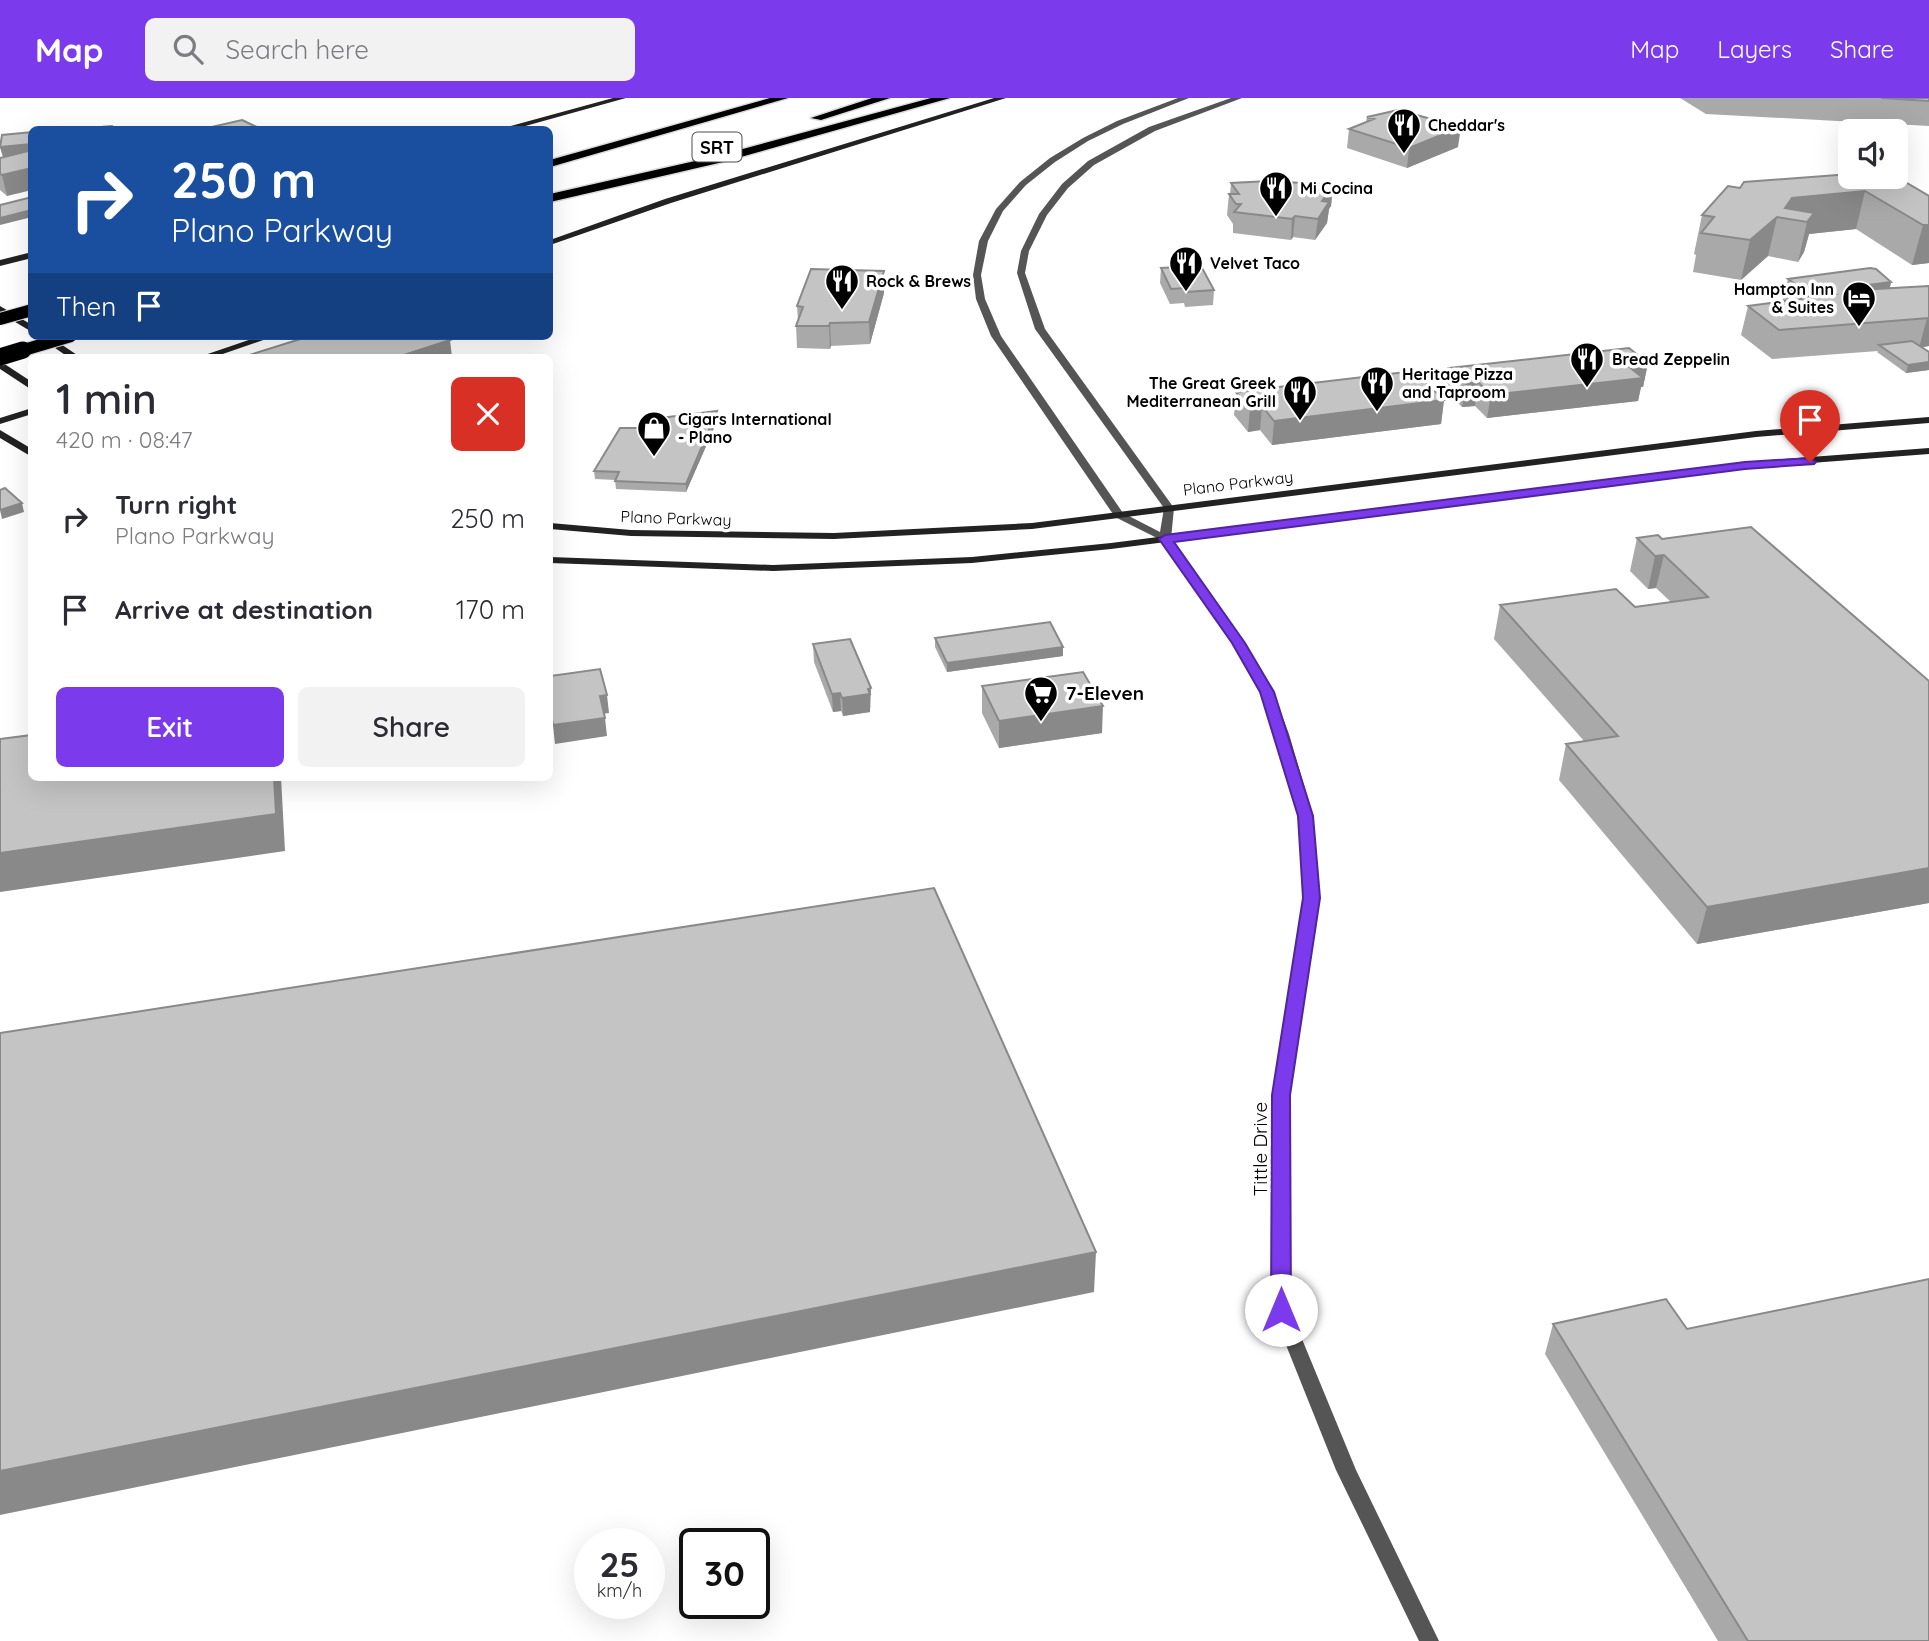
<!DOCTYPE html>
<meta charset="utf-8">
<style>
body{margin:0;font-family:Quicksand,sans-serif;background:#f2f2f3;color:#2b2b33;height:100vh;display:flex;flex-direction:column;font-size:26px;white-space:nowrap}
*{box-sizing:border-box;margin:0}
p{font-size:23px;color:#7c7c81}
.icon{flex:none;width:38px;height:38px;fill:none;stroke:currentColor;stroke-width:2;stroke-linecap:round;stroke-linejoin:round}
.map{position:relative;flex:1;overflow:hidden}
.drawer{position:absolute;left:28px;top:256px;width:525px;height:427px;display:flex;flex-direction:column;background:#fff;border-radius:10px;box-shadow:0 7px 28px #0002}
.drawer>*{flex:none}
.top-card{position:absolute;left:28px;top:28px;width:525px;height:214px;border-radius:10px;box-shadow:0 7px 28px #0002;background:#1a4fa0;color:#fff;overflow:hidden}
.fabs{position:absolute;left:1838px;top:21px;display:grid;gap:14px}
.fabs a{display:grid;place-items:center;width:70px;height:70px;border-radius:10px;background:#fff;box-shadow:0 7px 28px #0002;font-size:35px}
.speed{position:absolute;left:574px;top:1430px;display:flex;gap:14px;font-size:35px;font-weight:700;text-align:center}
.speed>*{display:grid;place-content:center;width:91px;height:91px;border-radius:50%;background:#fff;box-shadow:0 7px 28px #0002;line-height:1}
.speed small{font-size:18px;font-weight:400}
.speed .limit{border:4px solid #111;border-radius:10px;background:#fff;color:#111}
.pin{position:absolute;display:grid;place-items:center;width:60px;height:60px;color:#fff;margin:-72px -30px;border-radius:50% 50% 50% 0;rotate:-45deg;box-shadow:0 0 7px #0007}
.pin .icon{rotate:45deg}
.me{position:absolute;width:77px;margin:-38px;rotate:0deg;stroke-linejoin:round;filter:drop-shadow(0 0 5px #0008)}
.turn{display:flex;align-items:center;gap:24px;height:147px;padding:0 28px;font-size:32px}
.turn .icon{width:91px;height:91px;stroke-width:2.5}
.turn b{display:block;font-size:49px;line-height:60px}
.then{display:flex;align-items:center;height:66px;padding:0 28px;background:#0003;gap:14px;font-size:26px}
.round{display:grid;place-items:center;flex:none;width:74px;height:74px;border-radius:10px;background:#f2f2f3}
.overview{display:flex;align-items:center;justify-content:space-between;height:119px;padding:0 28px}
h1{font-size:42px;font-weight:600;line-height:52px}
.action{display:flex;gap:14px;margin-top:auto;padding:14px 28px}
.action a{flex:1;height:80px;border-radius:10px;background:#7c3aed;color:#fff;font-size:28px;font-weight:600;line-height:80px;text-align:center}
.action a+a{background:#f2f2f3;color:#2b2b33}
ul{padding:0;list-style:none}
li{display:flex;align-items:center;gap:21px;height:91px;padding:0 28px}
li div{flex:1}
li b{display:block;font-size:26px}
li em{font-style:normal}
header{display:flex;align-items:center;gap:42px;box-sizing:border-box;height:98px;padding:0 35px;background:#7c3aed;color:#fff}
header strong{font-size:33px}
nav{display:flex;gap:38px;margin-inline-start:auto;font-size:24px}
.search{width:490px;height:63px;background:#f2f2f3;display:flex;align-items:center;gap:18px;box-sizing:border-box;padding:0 24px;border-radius:10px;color:#7c7c81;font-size:26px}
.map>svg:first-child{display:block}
</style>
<header>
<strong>Map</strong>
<div class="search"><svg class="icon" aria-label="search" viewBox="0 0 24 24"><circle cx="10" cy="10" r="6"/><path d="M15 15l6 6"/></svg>Search here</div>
<nav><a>Map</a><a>Layers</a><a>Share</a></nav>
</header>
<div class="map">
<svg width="1929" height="1543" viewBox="0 0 1929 1543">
<rect width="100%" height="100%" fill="#fff"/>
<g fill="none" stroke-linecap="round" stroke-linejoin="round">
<!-- motorway casing -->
<g stroke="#dbdbdb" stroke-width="3">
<path id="motorway" d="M770,0h18l-238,69v-7z
M872,0h18l-69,22 -10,-2z
M931,0h19l-227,64 -173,40v-8l167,-38z"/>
</g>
<!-- minor -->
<path fill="#555" fill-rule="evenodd" d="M1165,438l4,1 75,106 29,49 16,42 24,82 5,82 -29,197 1,215 66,160 83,171h-20l-83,-171 -64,-160 1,-215 31,-197 -5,-82 -22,-82 -16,-42 -29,-49 -73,-104z"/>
<!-- tertiary -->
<path fill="#555" fill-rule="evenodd" d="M1178,0h11l-66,26 -35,17 -33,21 -29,23 -23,26 -15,30 -7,34 4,24 16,37 122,177 37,19 4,-24 -129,-179 -18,-56 4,-22 18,-37 23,-30 26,-23 61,-34 82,-29h11l-87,33 -61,34 -26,23 -21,27 -18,36 -4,22 20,56 129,179 -3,31 -6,3 -50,-25 -124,-181 -15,-37 -3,-24 6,-34 17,-32 24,-27 30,-24 33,-20 34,-17z"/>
<!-- secondary -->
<path fill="#222" fill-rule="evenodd" d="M613,0h13l-115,32h-15z
M994,0h12l-335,105 -121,42v-5l115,-41z
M32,154v6l-32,8v-6z
M0,208l32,19v7l-32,-19z
M38,238h11l31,21h-12z
M260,238h15l-61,21h-15z
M0,263l32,21v8l-32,-21z
M32,310v6l-32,10v-6z
M1929,319v6l-173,14 -724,92 -198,10 -203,-3 -81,-7v-6l81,7 203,3 198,-10 724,-92z
M0,332l32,19v8l-32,-19z
M1929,350v6l-184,14 -634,81 -139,14 -199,8 -223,-8v-6l223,8 199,-8 139,-14 634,-81z"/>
<!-- motorway -->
<use href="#motorway" fill="#000" fill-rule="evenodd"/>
<!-- motorway-bridge-far1 casing -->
<g stroke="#dbdbdb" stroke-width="14" stroke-linecap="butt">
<path id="motorway-bridge-far1" d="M0,221l32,-9
M17,254l54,-16"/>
</g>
<!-- motorway-bridge casing -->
<g stroke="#dbdbdb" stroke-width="18" stroke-linecap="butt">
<path id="motorway-bridge" d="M0,259l23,-7"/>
</g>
<!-- motorway-bridge-far1 -->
<use href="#motorway-bridge-far1" stroke="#000" stroke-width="12"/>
<!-- motorway-bridge -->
<use href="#motorway-bridge" stroke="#000" stroke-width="17"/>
</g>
<!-- wall -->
<path fill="#a9a9a9" d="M1680,0h249v28l-223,-12z
M1367,19l91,30 -51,21 -60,-20 2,-19 17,-7z
M2,37l5,61 -7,-6v-32l3,-1 -3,-10z
M1850,76l79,22v67l-17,2 -56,-36 -47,5 -5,18 -6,10 -30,-6 -27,24 -48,-8 3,-17 -2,-1 8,-39 38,-27z
M1231,85l102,2 -2,21 -2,3 -2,14 -12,17 -22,-3 -2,3 -58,-7v-9l-6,-9 2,-21h1z
M1161,170l53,22 -1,15 -28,2 -1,-4 -14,1 -10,-21z
M884,173v22l-14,51 -39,2 -1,3 -33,-1 -1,-22 2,-5 -1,-15z
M1788,181l103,3 -1,6 39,-2v60l-8,1 8,5v18l-23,3 -29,-21 1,-1 -106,8 -31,-24 7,-29 34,-5z
M1648,265l-5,24h-2l-3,14 -151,17 -12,-12 -13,1 -16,-16 3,-23z
M1236,294l208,8 -3,24 -169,21 -12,-15 -12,2 -14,-17z
M717,313l1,8 -32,73 -70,-3 -1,-9 -20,-1 -1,-8 44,-43z
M1637,440l25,1 267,142v222l-232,41 -138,-164 7,-36 18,-3 -90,-102 6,-34 135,2 36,-5 -15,-14 -8,1 -18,-18z
M935,540l128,18 -116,16 -12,-25z
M813,546l58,63h-1v5l-27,4 -2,-5 -8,1 -19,-50z
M982,588l120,47 -103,15 -17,-35z
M1553,1226l134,5 242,312h-211l-173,-287z"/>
<!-- shaded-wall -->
<path fill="#898989" d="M1461,29l-3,20 -51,21 2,-20z
M32,46v14l-28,2 -4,-13z
M32,70v22l-25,6 -5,-21z
M1333,87l-2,21 -2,3 -2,14 -12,17 3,-21 4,-18z
M1865,93l-9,38 -47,5 -5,18 -6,10 9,-40 -22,-14 7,-10z
M32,112v7l-32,8v-7z
M1295,118l-2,21 -2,3 1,-21z
M1777,119l-9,39 -27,24 9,-40z
M1923,127h6v38l-17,2z
M884,173v22l-14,51 -1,-22z
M1891,184l-7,29 -32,-24z
M1825,188l-7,29 -24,2 7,-29z
M1927,220h2v28l-10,2z
M830,225l1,23 -1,3 -1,-23z
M450,242l2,17h-54z
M1929,264v8l-23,3 2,-8z
M1648,265l-5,24h-2l-3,14 -151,17 4,-23 137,-29z
M1478,284l-3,24 -13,1 4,-23z
M1444,302l-3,24 -169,21 2,-24z
M1262,308l-2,24 -12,2 2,-24z
M717,313l1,8 -32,73v-8z
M22,405l2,9 -22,7 -2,-9z
M1664,457l-8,33 -8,1 7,-33z
M1063,549v9l-116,16v-9z
M871,590l-1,24 -27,4 -1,-18z
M840,595l1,18 -8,1 -1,-18z
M607,597l2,18 -7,1 -2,-18z
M1103,608l-1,27 -103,15v-27z
M605,620l2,18 -52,8 -2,-19z
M274,679h7l4,74 -285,41v-39z
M1929,770v35l-232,41 10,-37z
M1096,1154l-2,40 -1094,223v-44z"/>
<!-- building -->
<path fill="#c4c4c4" stroke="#898989" stroke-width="2" d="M1881,0h48v3z
M1398,12l63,17 -52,21 -60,-19 25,-10 -7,-2z
M242,22l21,10h-54l-2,-2z
M112,28l7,4h-54z
M32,34v12l-32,3 2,-12z
M32,52v18l-30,7 -2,-1v-16z
M1850,76v3l45,-1 34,20v29h-6l-58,-34 -73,7 -7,10 29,5 -7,9 -30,-5 -27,23 -49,-7 13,-16 -12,-2 26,-29 12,2 4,-6z
M1270,83l63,4 -11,16 7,1 -11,17 -23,-3 -3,3 -58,-7 7,-8h-5l-7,-10h10l-8,-11z
M32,99v13l-32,8v-13z
M1201,168l13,24 -28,2 -1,-4 -14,1 -10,-21z
M1870,170l6,1 15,13 -39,5 6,3 71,-4v32l-150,12 -31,-24 88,-12 -11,-8 -24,2 -13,-9z
M811,171l73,2 -15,51 -39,1 -1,3h-33l7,-19 -6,-1z
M310,238h132l8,4 -52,17h-155z
M1912,243l17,11v10l-21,3 -29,-20z
M1629,250l19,15 -20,3 15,12 -152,17 -13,-13 -12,2 -17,-16z
M1414,273l30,29 -170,21 -12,-15 -12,2 -14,-16z
M717,313l-31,73 -71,-3 4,-9 -25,-1 26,-43h18l6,-8z
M5,390l17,15 -22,7v-20z
M1751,429l178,154v187l-222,39 -141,-163 52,-8 -118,-131 116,-16 19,18 73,-10 -44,-42 -9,1 -18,-18 21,-3 4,4z
M1050,524l13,25 -116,16 -12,-25z
M850,541l21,49 -3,1 2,5 -28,4 -2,-5 -8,1 -19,-50z
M600,571l7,26 -7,1 5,22 -52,7 -3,-16v-33z
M1083,574l20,34 -104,15 -17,-35z
M32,637v42h242l2,37 -276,39v-114z
M934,790l162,364 -1096,219v-438z
M1929,1181v362h-181l-195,-317 113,-25 21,30z"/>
<!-- route -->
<path fill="#7c3aed" stroke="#51269a" stroke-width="2" d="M1810,360l6,4 -2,2 -69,5 -571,73 71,101 29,49 39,124 7,82 -30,197 1,215 -3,5h-14l-3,-5 1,-215 31,-197 -5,-82 -38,-124 -28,-49 -73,-104 6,-4 580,-73z"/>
<!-- icons -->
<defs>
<g id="restaurant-pin" transform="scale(1.75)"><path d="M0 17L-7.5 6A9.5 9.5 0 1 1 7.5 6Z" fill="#000" stroke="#fff"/><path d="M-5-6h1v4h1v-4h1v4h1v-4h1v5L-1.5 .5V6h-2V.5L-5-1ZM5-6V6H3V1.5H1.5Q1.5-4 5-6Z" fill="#fff"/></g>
<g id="hotel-pin" transform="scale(1.75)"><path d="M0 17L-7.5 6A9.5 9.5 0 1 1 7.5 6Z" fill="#000" stroke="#fff"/><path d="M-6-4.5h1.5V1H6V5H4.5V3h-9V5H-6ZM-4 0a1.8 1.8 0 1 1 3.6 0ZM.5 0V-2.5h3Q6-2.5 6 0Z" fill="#fff"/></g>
<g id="shop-pin" transform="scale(1.75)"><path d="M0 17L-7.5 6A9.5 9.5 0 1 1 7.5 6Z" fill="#000" stroke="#fff"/><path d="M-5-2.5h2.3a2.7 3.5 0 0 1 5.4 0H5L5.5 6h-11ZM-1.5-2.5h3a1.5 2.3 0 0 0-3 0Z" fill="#fff"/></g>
<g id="supermarket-pin" transform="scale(1.75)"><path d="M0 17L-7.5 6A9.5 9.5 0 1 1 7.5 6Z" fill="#000" stroke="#fff"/><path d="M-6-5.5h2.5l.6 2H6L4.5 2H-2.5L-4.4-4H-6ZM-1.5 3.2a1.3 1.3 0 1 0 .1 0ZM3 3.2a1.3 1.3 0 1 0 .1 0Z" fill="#fff"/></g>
</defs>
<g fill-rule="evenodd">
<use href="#restaurant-pin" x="1404" y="27"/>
<use href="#restaurant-pin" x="1276" y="90"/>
<use href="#restaurant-pin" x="1186" y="165"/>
<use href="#restaurant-pin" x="842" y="183"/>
<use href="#hotel-pin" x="1859" y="200"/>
<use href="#restaurant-pin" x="1587" y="261"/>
<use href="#restaurant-pin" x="1377" y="285"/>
<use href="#restaurant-pin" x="1300" y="294"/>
<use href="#shop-pin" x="654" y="330"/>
<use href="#supermarket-pin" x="1041" y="595"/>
</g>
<g text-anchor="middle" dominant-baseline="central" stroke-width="7" stroke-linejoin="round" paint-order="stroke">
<!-- far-poi labels -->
<g font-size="16" font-weight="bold" fill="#000" stroke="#fff" text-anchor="start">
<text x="1428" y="27">Cheddar's</text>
<text x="1300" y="90">Mi Cocina</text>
<text x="1210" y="165">Velvet Taco</text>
<text x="866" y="183">Rock &amp; Brews</text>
<text x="1834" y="191" text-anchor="end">Hampton Inn<tspan x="1834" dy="18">&amp; Suites</tspan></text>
<text x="1612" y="261">Bread Zeppelin</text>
<text x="1402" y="276">Heritage Pizza<tspan x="1402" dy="18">and Taproom</tspan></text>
<text x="1276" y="285" text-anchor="end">The Great Greek<tspan x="1276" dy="18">Mediterranean Grill</tspan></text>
<text x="678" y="321">Cigars International<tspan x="678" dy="18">- Plano</tspan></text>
</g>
<!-- far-street labels -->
<g font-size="16" fill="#000" stroke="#fff">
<text transform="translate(1238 385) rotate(-7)">Plano Parkway</text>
<text transform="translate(676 420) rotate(2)">Plano Parkway</text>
</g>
<!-- shield labels -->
<rect fill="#fff" stroke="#4c4c4c" stroke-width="2" x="692.5" y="34.5" width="49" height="29" rx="5"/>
<g font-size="18" font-weight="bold" fill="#000">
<text x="717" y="49">SRT</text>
</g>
<!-- poi labels -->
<g font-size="19" font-weight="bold" fill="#000" stroke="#fff" text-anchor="start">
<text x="1066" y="595">7-Eleven</text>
</g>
<!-- street labels -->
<g font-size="19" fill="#000" stroke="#fff">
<text transform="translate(1260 1051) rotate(-90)">Tittle Drive</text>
</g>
</g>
</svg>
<div class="fabs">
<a><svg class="icon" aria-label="sound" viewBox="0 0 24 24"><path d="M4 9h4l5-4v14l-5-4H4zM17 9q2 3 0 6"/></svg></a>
</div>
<div class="speed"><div>25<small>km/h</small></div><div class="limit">30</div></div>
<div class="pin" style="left:1810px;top:364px;background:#d93025"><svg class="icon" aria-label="arrive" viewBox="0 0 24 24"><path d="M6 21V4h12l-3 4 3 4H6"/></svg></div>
<svg class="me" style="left:1281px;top:1212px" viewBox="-20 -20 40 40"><circle r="19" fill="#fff"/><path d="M0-13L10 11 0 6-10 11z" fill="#7c3aed"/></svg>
<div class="top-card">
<div class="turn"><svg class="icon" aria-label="right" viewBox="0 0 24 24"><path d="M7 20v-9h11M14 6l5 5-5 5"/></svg><div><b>250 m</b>Plano Parkway</div></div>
<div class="then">Then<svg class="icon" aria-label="arrive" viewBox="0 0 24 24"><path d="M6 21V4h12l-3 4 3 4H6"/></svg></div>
</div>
<section class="drawer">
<div class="overview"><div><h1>1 min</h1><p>420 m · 08:47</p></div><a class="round" style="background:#d93025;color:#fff"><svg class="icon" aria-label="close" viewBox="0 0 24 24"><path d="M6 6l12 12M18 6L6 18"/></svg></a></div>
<ul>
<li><svg class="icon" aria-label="right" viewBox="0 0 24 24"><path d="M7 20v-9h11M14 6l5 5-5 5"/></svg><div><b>Turn right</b><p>Plano Parkway</p></div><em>250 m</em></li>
<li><svg class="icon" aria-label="arrive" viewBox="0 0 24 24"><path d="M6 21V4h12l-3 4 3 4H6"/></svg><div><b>Arrive at destination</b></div><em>170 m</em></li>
</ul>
<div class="action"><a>Exit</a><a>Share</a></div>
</section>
</div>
